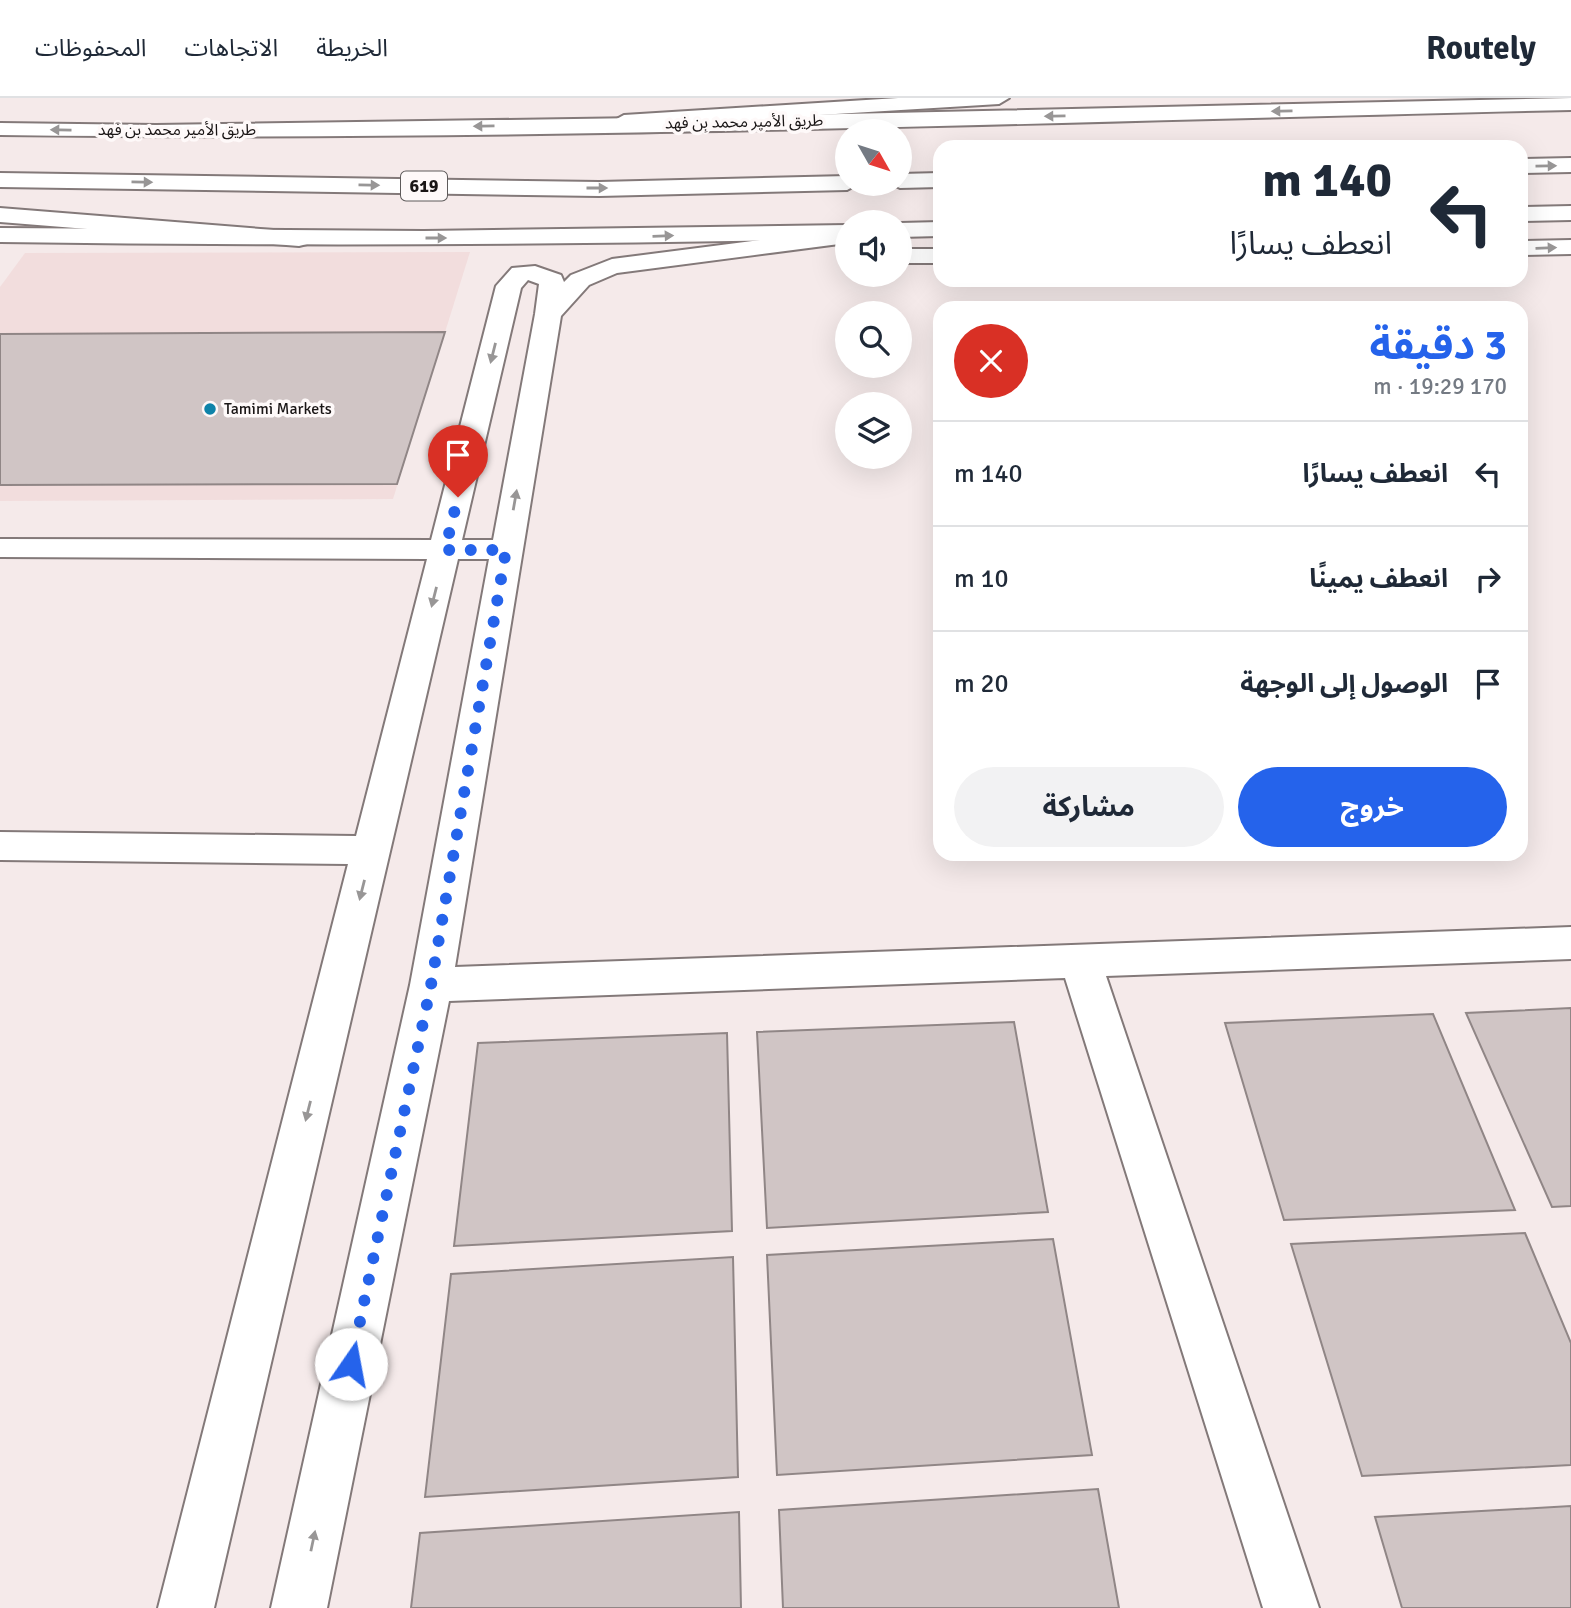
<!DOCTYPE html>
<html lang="ar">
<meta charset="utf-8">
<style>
body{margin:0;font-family:Signika,"Noto Sans Arabic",sans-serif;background:#f2f2f3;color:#1f2937;direction:rtl;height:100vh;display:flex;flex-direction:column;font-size:26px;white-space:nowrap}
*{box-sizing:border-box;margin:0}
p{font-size:23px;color:#747a83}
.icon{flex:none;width:38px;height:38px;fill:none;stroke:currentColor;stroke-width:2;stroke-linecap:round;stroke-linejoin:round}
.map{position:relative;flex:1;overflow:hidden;direction:ltr}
.sheet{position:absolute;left:933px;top:203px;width:595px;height:560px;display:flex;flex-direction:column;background:#fff;border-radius:21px;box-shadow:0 7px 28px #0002;direction:rtl}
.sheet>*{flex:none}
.guide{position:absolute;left:933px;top:42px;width:595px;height:147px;border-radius:21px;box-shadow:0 7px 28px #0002;direction:rtl;background:#fff;color:#1f2937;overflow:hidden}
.needle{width:46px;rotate:129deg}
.fabs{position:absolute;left:835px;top:21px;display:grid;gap:14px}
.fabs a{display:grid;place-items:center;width:77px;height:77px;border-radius:50%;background:#fff;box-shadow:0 7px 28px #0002;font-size:35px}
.pin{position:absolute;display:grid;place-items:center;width:60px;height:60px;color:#fff;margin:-72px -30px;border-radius:50% 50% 50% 0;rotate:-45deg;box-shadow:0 0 7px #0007}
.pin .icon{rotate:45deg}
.me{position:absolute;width:77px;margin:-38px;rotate:12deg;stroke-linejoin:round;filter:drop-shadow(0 0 5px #0008)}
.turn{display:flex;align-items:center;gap:24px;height:147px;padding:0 21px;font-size:32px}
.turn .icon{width:91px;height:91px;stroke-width:2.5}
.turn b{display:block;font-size:49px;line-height:60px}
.round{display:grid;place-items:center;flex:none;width:74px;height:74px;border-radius:37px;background:#f2f2f3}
.headline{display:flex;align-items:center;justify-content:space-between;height:119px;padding:0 21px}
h1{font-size:42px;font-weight:700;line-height:52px;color:#2563eb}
.action{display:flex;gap:14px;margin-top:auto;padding:14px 21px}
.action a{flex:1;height:80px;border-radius:42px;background:#2563eb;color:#fff;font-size:28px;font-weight:700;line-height:80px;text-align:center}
.action a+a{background:#f2f2f3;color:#1f2937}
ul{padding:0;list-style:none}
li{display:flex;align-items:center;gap:21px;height:105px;padding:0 21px;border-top:2px solid #e0e1e3}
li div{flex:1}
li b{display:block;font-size:26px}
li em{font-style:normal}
header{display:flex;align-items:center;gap:42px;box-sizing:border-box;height:98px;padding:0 35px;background:#fff;border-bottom:2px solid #e0e1e3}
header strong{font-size:33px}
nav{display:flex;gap:38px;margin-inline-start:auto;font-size:24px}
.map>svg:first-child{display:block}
</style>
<header>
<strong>Routely</strong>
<nav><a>الخريطة</a><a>الاتجاهات</a><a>المحفوظات</a></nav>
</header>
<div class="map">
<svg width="1571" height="1510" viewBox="0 0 1571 1510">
<rect width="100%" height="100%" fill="#f5eaea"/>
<!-- built -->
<path fill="#f2dddd" d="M470,154l-77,247 -393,2v-214l25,-34z"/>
<!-- building -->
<path fill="#d0c5c5" stroke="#908686" stroke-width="2" d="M445,234l-48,152 -397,1v-151z
M1571,910v198l-19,1 -86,-194z
M1433,916l82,196 -231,10 -59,-197z
M1014,924l34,190 -281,16 -10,-196z
M727,935l5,198 -278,15 24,-203z
M1525,1135l46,110v122l-209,11 -71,-232z
M1053,1141l39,216 -315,20 -10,-220z
M733,1159l5,220 -313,20 26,-223z
M1098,1391l21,119h-336l-4,-98z
M1571,1408v102h-169l-27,-91z
M739,1414l2,96h-330l9,-75z"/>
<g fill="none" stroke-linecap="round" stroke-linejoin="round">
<!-- street casing -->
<g stroke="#837979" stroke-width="4">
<path id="street" d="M847,131v14l-230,30 -28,12 -28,31 -106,651 1116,-40v32l-465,17 213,632h-56l-198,-630 -616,23 -122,607h-56l139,-623 79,-426h-31l-244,1049h-56l190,-744 -348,-4v-28l356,4 71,-277 -427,-2v-18l431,1 65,-254 16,-18 23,-2 26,9 3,7 7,-7 41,-16zM528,182l11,4 -4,30 -42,226h-31l59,-252z
M1571,142v14l-50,1v-14z
M900,151h40v14h-40z"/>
</g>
<!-- secondary casing -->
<g stroke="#837979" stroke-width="4">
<path id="secondary" d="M898,0h111l-10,6 -375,23 -11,-6 11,-6z
M1571,108v14l-50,1v-14z
M940,124v14l-40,1v-14z
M847,127v14c-282,6 -565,7 -847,3v-14l424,3z"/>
</g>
<!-- highway casing -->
<g stroke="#837979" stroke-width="4">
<path id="highway" d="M1571,0v12c-523,12 -1048,32 -1571,25v-12l156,2 550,-8z
M1571,60v14l-50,1v-14z
M0,75l599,9 248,-6v8h11l-11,6 -248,6 -599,-9z
M940,75v14l-40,1 -9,-4h9v-10z
M0,110l299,24 8,2 4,5 -4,5 -8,2 -299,-24z"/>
</g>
<!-- street -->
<use href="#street" fill="#fff" fill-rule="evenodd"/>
<!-- secondary -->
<use href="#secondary" fill="#fff" fill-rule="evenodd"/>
<!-- highway -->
<use href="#highway" fill="#fff" fill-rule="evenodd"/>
</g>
<!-- one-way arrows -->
<defs><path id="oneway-solid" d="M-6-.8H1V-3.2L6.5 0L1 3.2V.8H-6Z" transform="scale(1.75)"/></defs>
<g fill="#989696">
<use href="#oneway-solid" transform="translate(1282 13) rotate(179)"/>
<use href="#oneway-solid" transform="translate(1055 18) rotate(179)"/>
<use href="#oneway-solid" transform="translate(484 28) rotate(179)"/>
<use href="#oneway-solid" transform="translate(61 32) rotate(-179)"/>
<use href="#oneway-solid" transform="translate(1546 68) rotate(-1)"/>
<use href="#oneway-solid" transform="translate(142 84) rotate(1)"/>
<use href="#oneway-solid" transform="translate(369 87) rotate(1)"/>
<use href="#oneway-solid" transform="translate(597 90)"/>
<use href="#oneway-solid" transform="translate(663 138) rotate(-2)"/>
<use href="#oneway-solid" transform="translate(436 140)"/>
<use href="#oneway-solid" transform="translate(1546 150) rotate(-2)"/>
<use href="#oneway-solid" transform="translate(493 255) rotate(104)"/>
<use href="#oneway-solid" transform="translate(515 402) rotate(-80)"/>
<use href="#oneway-solid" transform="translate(434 499) rotate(104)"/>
<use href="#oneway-solid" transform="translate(362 792) rotate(104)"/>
<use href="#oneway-solid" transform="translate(308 1013) rotate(104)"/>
<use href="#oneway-solid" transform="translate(313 1443) rotate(-78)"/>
</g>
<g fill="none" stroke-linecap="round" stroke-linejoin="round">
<!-- route -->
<path stroke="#2563eb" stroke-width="12" stroke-dasharray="0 21.6" d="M351,1266l80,-379 75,-435h-61l13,-53"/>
</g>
<!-- markers -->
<circle fill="#0e83a9" stroke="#fef9f9" stroke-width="2.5" cx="210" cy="311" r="7"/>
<g text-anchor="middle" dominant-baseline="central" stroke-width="7" stroke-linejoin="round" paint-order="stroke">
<!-- far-street labels -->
<g font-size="16" fill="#1a1616" stroke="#fef9f9">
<text transform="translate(744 24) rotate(-1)">طريق الأمير محمد بن فهد</text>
<text x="177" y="32">طريق الأمير محمد بن فهد</text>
</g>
<!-- far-poi labels -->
<g font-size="16" fill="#1a1616" stroke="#fef9f9" text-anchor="start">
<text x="224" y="311">Tamimi Markets</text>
</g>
<!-- shield labels -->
<rect fill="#fef9f9" stroke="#5e5a5a" stroke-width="2" x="401" y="73.5" width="46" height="29" rx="5"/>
<g font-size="18" font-weight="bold" fill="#1a1616">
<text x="424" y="88">619</text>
</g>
</g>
</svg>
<div class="fabs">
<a><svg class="needle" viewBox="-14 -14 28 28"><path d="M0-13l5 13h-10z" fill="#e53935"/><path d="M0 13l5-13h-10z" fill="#747a83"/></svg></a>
<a><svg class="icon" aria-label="sound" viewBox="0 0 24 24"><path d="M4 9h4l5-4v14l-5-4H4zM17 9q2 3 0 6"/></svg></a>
<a><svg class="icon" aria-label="search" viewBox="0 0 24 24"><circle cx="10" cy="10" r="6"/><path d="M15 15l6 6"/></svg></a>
<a><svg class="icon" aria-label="layers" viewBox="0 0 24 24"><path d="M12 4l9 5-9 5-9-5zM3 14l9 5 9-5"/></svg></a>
</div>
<div class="pin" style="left:458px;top:399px;background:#d93025"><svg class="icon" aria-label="arrive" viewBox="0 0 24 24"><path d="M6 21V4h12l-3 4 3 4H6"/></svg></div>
<svg class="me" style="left:351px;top:1266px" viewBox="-20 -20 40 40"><circle r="19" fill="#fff"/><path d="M0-13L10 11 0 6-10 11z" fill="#2563eb"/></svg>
<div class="guide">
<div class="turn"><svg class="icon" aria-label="left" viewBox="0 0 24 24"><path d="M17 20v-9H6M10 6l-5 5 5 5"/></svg><div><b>140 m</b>انعطف يسارًا</div></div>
</div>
<section class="sheet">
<div class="headline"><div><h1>3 دقيقة</h1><p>170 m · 19:29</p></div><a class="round" style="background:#d93025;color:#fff"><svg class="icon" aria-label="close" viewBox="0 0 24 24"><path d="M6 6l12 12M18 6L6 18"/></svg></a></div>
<ul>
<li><svg class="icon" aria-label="left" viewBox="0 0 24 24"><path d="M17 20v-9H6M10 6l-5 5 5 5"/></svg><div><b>انعطف يسارًا</b></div><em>140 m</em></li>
<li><svg class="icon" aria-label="right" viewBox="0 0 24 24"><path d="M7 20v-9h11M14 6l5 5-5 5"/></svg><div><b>انعطف يمينًا</b></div><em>10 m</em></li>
<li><svg class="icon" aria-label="arrive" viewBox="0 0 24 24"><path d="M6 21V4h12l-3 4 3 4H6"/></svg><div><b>الوصول إلى الوجهة</b></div><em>20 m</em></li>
</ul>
<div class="action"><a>خروج</a><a>مشاركة</a></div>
</section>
</div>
